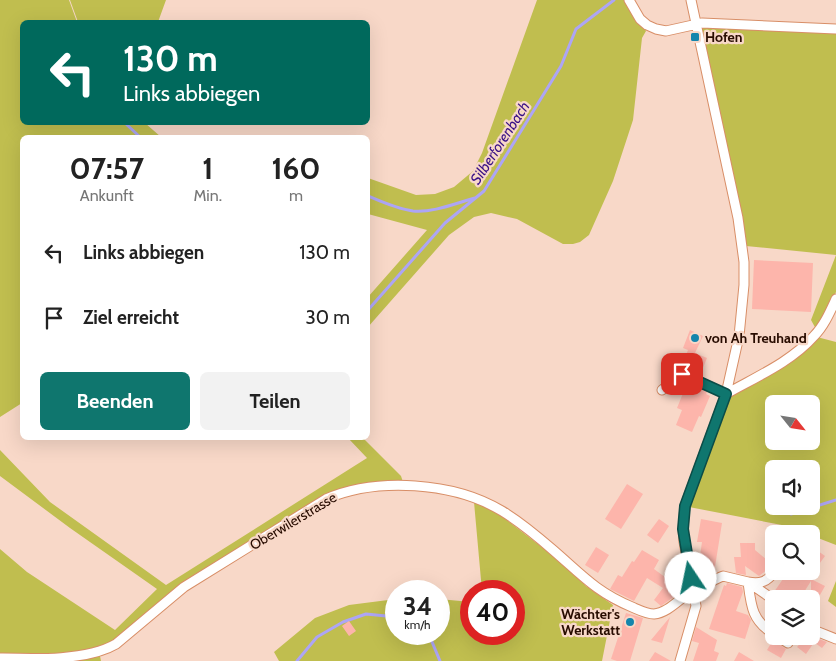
<!DOCTYPE html>
<html lang="de">
<meta charset="utf-8">
<style>
body{margin:0;font-family:Cabin,sans-serif;background:#f2f2f2;color:#222;height:100vh;display:flex;flex-direction:column;font-size:19px;white-space:nowrap}
*{box-sizing:border-box;margin:0}
p{font-size:16px;color:#767676}
.icon{flex:none;width:28px;height:28px;fill:none;stroke:currentColor;stroke-width:2;stroke-linecap:round;stroke-linejoin:round}
.map{position:relative;flex:1;overflow:hidden}
.drawer{position:absolute;left:20px;top:135px;width:350px;height:305px;display:flex;flex-direction:column;background:#fff;border-radius:8px;box-shadow:0 5px 20px #0002}
.drawer>*{flex:none}
.hud{position:absolute;left:20px;top:20px;width:350px;height:105px;border-radius:8px;box-shadow:0 5px 20px #0002;background:#00695c;color:#fff;overflow:hidden}
.needle{width:32px;rotate:120deg}
.fabs{position:absolute;left:765px;top:395px;display:grid;gap:10px}
.fabs a{display:grid;place-items:center;width:55px;height:55px;border-radius:8px;background:#fff;box-shadow:0 5px 20px #0002;font-size:25px}
.speed{position:absolute;left:385px;top:580px;display:flex;gap:10px;font-size:25px;font-weight:700;text-align:center}
.speed>*{display:grid;place-content:center;width:65px;height:65px;border-radius:50%;background:#fff;box-shadow:0 5px 20px #0002;line-height:1}
.speed small{font-size:12px;font-weight:400}
.speed .limit{border:8px solid #d22;background:#fff;color:#111}
.pin{position:absolute;display:grid;place-items:center;width:42px;height:42px;color:#fff;margin:-21px;border-radius:10px;box-shadow:0 2px 8px #0006}
.me{position:absolute;width:55px;margin:-28px;rotate:349deg;stroke-linejoin:round;filter:drop-shadow(0 0 4px #0008)}
.turn{display:flex;align-items:center;gap:18px;height:105px;padding:0 20px;font-size:22px}
.turn .icon{width:65px;height:65px;stroke-width:2.5}
.turn b{display:block;font-size:35px;line-height:42px}
.eta{display:flex;justify-content:space-evenly;align-items:center;height:85px;text-align:center}
.eta b{font-size:30px;font-weight:800;line-height:35px}
.action{display:flex;gap:10px;margin-top:auto;padding:10px 20px}
.action a{flex:1;height:58px;border-radius:8px;background:#0f766e;color:#fff;font-size:20px;font-weight:800;line-height:58px;text-align:center}
.action a+a{background:#f2f2f2;color:#222}
ul{padding:0;list-style:none}
li{display:flex;align-items:center;gap:15px;height:65px;padding:0 20px}
li div{flex:1}
li b{display:block;font-size:19px}
li em{font-style:normal}
.map>svg:first-child{display:block}
</style>
<div class="map">
<svg width="836" height="661" viewBox="0 0 836 661">
<rect width="100%" height="100%" fill="#f8d8c8"/>
<!-- green -->
<path fill="#c0be4f" fill-rule="evenodd" d="M0,0h69l8,22h-55v100l123,1 16,14 -139,1v265l-22,14z
M70,0h96l-8,22h-80z
M537,0h88l21,31 -4,7 -9,82 -20,61 -24,54 -9,7 -7,2h-10l-46,-25 -26,-6 -17,4 -25,18 -81,92v-30l59,-67 -59,-16v-36l48,17 19,-1 19,-7 19,-16 9,-18z
M701,27l135,6v222l-90,-9z
M836,255v37l-11,23 -9,14 -5,-9z
M817,337l19,5v203l-49,-19 -98,-19 39,-110zM774,404h37v37h-37zM774,469h37v37h-37z
M348,438h15l38,38 2,6c-34,1 -49,0 -80,14l-224,155 2,10h-101v-112l27,23 88,58 42,-41 -87,-61 -70,-52v-26l50,52 116,83 201,-127z
M474,502l25,12 57,44 30,28 27,19 -11,56h-323l-5,-9 41,-34 34,-13 47,-6v35h43v-35l32,3v32h43v-43h-32z
M836,581v26l-8,-6z"/>
<g fill="none" stroke-linecap="round" stroke-linejoin="round">
<!-- stream -->
<path stroke="#ada5f5" stroke-width="3" d="M124,122l17,16
M368,196c14,6 29,13 45,15 20,2 43,-8 62,-13
M368,310l77,-87 39,-32 77,-125 15,-37 38,-29
M791,514l45,-14
M426,634l4,3 10,24
M297,661l20,-24 26,-15 23,-8 30,3"/>
</g>
<!-- building -->
<path fill="#fdb5ab" d="M754,260l59,3 -2,49 -59,-3z
M690,330l13,6 -8,17 12,5 -7,17 -19,-8 7,-17 -5,-2z
M690,384l17,8 -1,2 4,2 -9,21 -2,-1 -7,16 -16,-7 6,-15 -5,-2 9,-22 2,1z
M627,484l16,10 -22,35 -16,-10z
M659,519l10,7 -11,17 -11,-8z
M701,519l21,4 -8,50 -5,3 -11,-6 4,-28h-5z
M740,543h15v7l18,15 -14,11 -14,-10 1,9 -10,-2 -2,-16h7z
M811,546l14,10 -16,22 16,8 -14,25v-30l-10,16 -4,-3 -3,5h-14l-6,-7 11,-16 -4,-3v-2h30z
M596,547l13,8 -11,18 -13,-8z
M642,550l17,10 -5,9 27,20 -6,7 -14,10 -7,-6 9,-12 -16,-10 -13,23 -24,-12 8,-14 4,2 10,-16 2,1z
M727,583l15,4 1,5 -7,19 12,4 3,5 -6,19 -36,-10 15,-44 2,1z
M626,613l17,5 -13,43h-13l-6,-2z
M670,617l-8,26 -11,-3z
M349,621l7,10 -7,5 -7,-10z
M696,627l21,13 -3,11 5,2 -3,8h-23l6,-18 -7,-2z
M811,636l16,6 -5,6 -11,-8z
M805,638l8,6 -7,10 -9,-7z
M773,640l13,9 -5,9 -14,-8z
M655,652l16,9h-22z
M739,652l15,9h-20z"/>
<g fill="none" stroke-linecap="round" stroke-linejoin="round">
<!-- minor casing -->
<g stroke="#d88e67" stroke-width="11">
<path id="minor" d="M629,0l11,19 7,6 9,4 10,2 36,-8 134,6
M662,390l20,-16 44,20
M726,394c30,-17 65,-32 88,-58 10,-10 16,-24 22,-37
M811,629l25,10
M774,634c-22,-13 -23,-28 -26,-52 13,2 19,0 27,-11
M777,636l11,7
M0,658c34,1 87,3 116,-14l68,-57 142,-88c51,-22 128,-17 176,12 18,11 35,25 51,39 29,25 43,42 79,57 7,3 15,7 22,7 14,-1 26,-16 38,-23 10,-6 20,-10 31,-15l25,6 26,18
M680,661l16,-55 -12,-64 -1,-13 2,-23 41,-112 13,-58 5,-51v-23l-6,-44 -47,-218"/>
</g>
<!-- minor -->
<use href="#minor" stroke="#fff" stroke-width="9"/>
</g>
<g fill="none" stroke-linecap="round" stroke-linejoin="round">
<!-- route casing -->
<g stroke="#0a4d48" stroke-width="12">
<path id="route" d="M682,374l44,20 -41,112 -2,23 8,49"/>
</g>
<!-- route -->
<use href="#route" stroke="#0f766e" stroke-width="9"/>
</g>
<!-- markers -->
<g fill="#1585ac" stroke="#f8d8c8" stroke-width="2">
<rect x="690" y="32" width="10" height="10" rx="2.5"/>
<circle cx="695" cy="338" r="5"/>
<circle cx="630" cy="622" r="5"/>
</g>
<g text-anchor="middle" dominant-baseline="central" stroke-width="4.5" stroke-linejoin="round" paint-order="stroke">
<!-- poi labels -->
<g font-size="14" font-weight="bold" fill="#280c00" stroke="#f8d8c8" text-anchor="start">
<text x="705" y="37">Hofen</text>
<text x="705" y="338">von Ah Treuhand</text>
<text x="620" y="614" text-anchor="end">Wächter's<tspan x="620" dy="16">Werkstatt</tspan></text>
</g>
<!-- street labels -->
<g font-size="14" fill="#280c00" stroke="#f8d8c8">
<text transform="translate(293 521) rotate(-31)">Oberwilerstrasse</text>
</g>
<!-- water labels -->
<g font-size="15" font-style="italic" fill="#391086" stroke="#f8d8c8">
<text transform="translate(500 143) rotate(-57)">Silberforenbach</text>
</g>
</g>
</svg>
<div class="fabs">
<a><svg class="needle" viewBox="-14 -14 28 28"><path d="M0-13l5 13h-10z" fill="#e53935"/><path d="M0 13l5-13h-10z" fill="#767676"/></svg></a>
<a><svg class="icon" aria-label="sound" viewBox="0 0 24 24"><path d="M4 9h4l5-4v14l-5-4H4zM17 9q2 3 0 6"/></svg></a>
<a><svg class="icon" aria-label="search" viewBox="0 0 24 24"><circle cx="10" cy="10" r="6"/><path d="M15 15l6 6"/></svg></a>
<a><svg class="icon" aria-label="layers" viewBox="0 0 24 24"><path d="M12 4l9 5-9 5-9-5zM3 14l9 5 9-5"/></svg></a>
</div>
<div class="speed"><div>34<small>km/h</small></div><div class="limit">40</div></div>
<div class="pin" style="left:682px;top:374px;background:#d93025"><svg class="icon" aria-label="arrive" viewBox="0 0 24 24"><path d="M6 21V4h12l-3 4 3 4H6"/></svg></div>
<svg class="me" style="left:691px;top:578px" viewBox="-20 -20 40 40"><circle r="19" fill="#fff"/><path d="M0-13L10 11 0 6-10 11z" fill="#0f766e"/></svg>
<div class="hud">
<div class="turn"><svg class="icon" aria-label="left" viewBox="0 0 24 24"><path d="M17 20v-9H6M10 6l-5 5 5 5"/></svg><div><b>130 m</b>Links abbiegen</div></div>
</div>
<section class="drawer">
<div class="eta">
<div><b>07:57</b><p>Ankunft</p></div>
<div><b>1</b><p>Min.</p></div>
<div><b>160</b><p>m</p></div>
</div>
<ul>
<li><svg class="icon" aria-label="left" viewBox="0 0 24 24"><path d="M17 20v-9H6M10 6l-5 5 5 5"/></svg><div><b>Links abbiegen</b></div><em>130 m</em></li>
<li><svg class="icon" aria-label="arrive" viewBox="0 0 24 24"><path d="M6 21V4h12l-3 4 3 4H6"/></svg><div><b>Ziel erreicht</b></div><em>30 m</em></li>
</ul>
<div class="action"><a>Beenden</a><a>Teilen</a></div>
</section>
</div>
